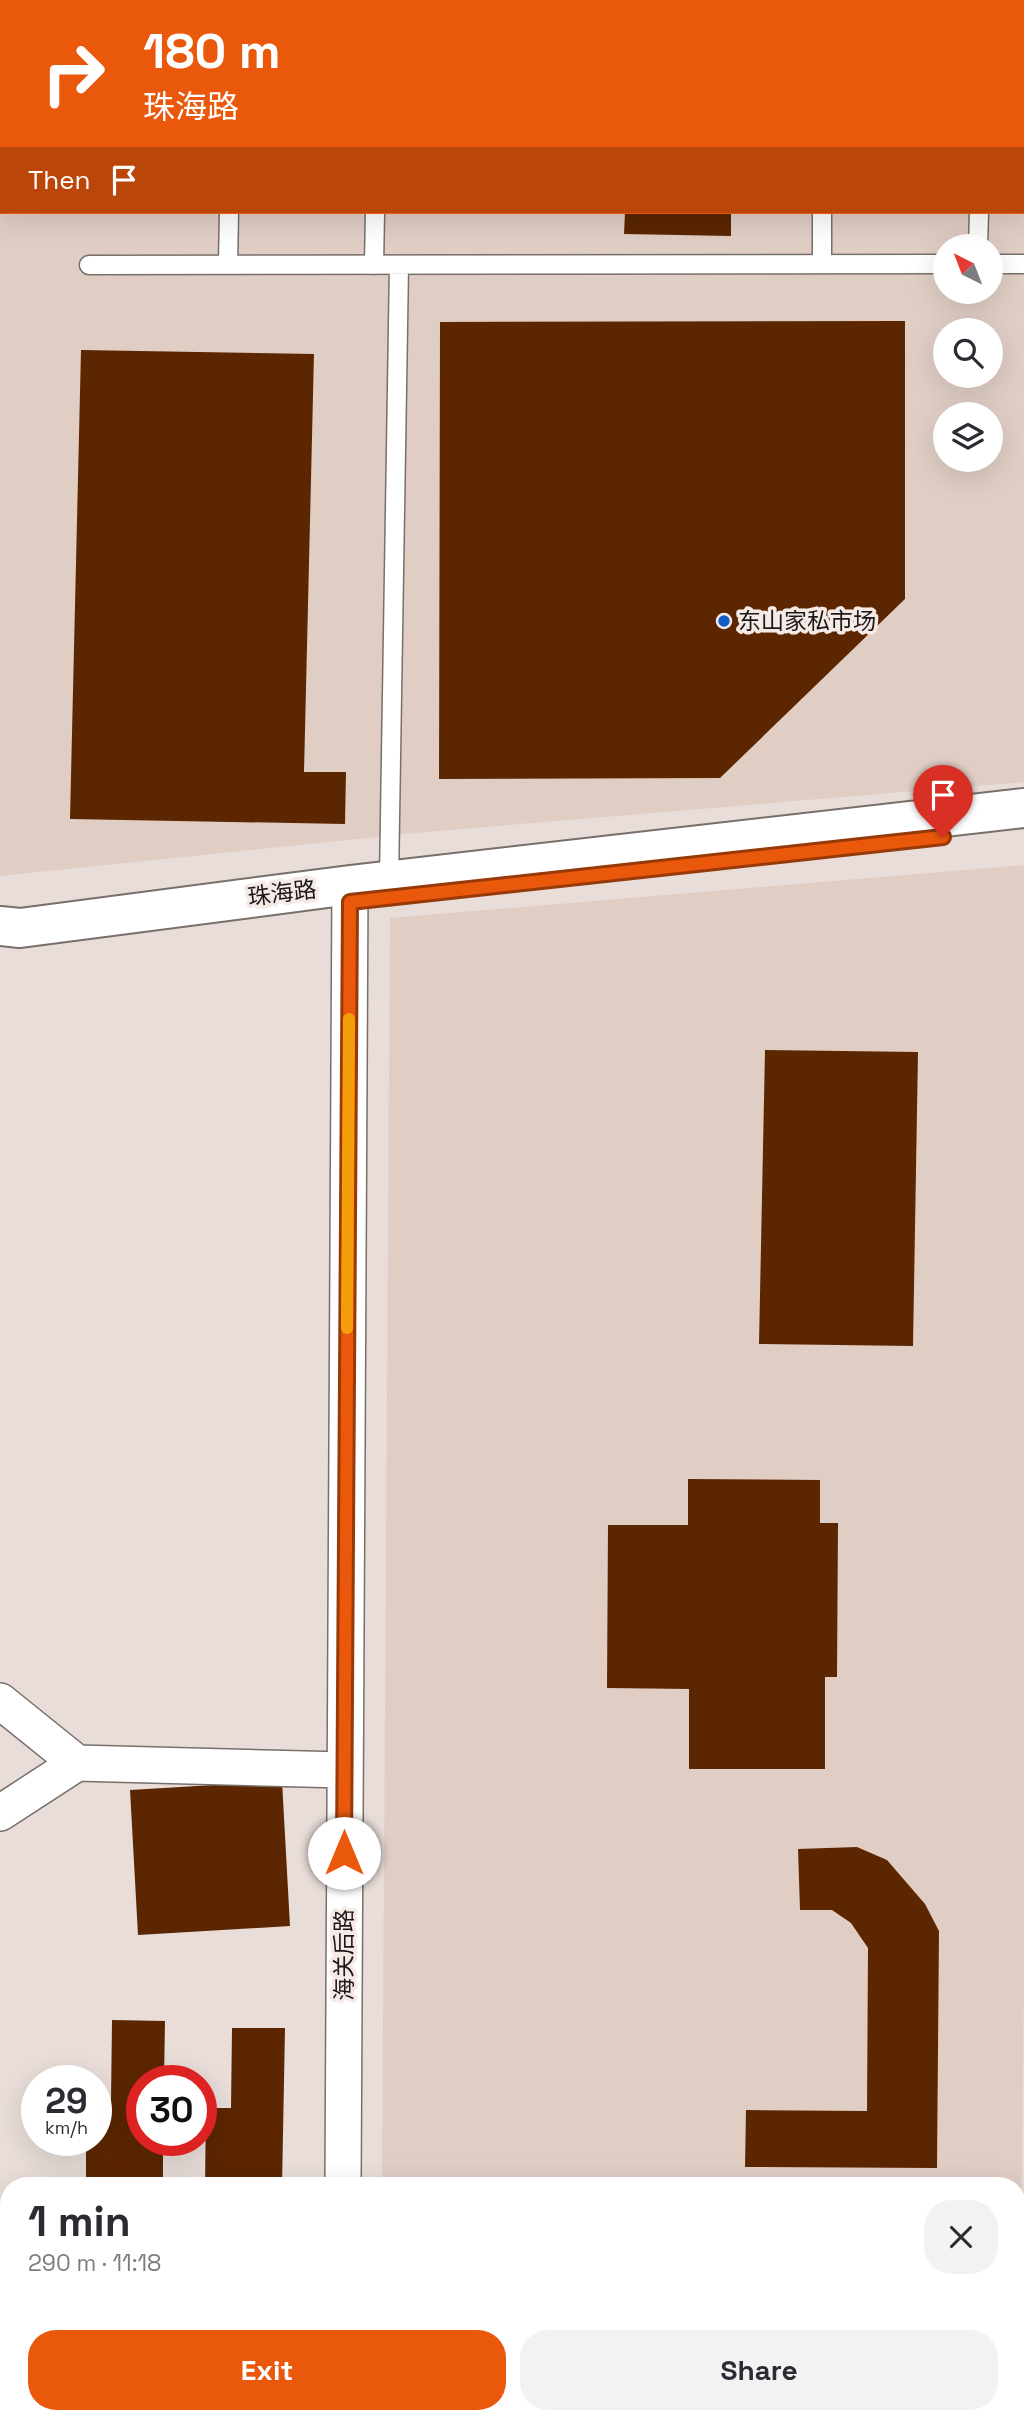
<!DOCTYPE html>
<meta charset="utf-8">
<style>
body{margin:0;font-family:"Space Grotesk","Noto Sans SC",sans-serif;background:#f2f2f3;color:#2b2b33;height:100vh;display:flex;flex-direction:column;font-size:26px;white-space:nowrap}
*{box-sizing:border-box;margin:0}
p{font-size:23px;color:#7c7c81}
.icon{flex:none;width:38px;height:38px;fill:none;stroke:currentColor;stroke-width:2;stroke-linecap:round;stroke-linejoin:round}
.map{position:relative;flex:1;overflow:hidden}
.side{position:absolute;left:0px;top:2177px;width:1026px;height:247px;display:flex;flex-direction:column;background:#fff;border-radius:28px 28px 0 0;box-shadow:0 7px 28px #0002}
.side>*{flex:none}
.guide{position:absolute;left:0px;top:0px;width:1026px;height:214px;box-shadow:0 7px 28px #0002;background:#ea580c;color:#fff;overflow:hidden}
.needle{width:46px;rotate:318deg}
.fabs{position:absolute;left:933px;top:234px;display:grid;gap:14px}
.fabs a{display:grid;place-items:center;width:70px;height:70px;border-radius:50%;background:#fff;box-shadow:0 7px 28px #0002;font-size:35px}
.speed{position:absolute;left:21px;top:2065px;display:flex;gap:14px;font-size:35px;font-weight:700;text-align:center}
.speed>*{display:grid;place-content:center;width:91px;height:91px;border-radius:50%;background:#fff;box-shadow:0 7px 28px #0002;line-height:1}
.speed small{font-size:18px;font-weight:400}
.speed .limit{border:10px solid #d22;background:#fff;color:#111}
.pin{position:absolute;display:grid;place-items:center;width:60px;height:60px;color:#fff;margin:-72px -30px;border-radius:50% 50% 50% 0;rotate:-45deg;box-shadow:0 0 7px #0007}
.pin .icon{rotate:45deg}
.me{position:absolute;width:77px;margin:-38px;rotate:0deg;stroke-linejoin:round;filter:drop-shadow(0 0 5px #0008)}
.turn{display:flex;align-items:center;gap:24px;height:147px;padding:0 28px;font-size:32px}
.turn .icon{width:91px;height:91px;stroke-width:2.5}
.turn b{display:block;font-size:49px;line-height:60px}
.then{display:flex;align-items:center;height:66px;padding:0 28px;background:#0003;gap:14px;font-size:26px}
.round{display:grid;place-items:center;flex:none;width:74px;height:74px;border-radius:28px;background:#f2f2f3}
.overview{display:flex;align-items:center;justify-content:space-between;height:119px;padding:0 28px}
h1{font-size:42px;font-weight:600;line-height:52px}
.button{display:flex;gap:14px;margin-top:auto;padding:14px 28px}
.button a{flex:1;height:80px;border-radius:28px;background:#ea580c;color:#fff;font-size:28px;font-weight:600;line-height:80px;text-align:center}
.button a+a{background:#f2f2f3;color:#2b2b33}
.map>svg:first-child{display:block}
</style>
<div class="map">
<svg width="1024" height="2423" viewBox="0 0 1024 2423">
<rect width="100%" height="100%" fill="#e8ddd8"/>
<!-- built -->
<path fill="#e0cec5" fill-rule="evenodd" d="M0,0h1024v782l-599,50 -425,44zM2,2h1022v210h-1022zM945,247h45v45h-45zM945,331h45v45h-45zM945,415h45v45h-45z
M1024,865v1115l-5,443h-638v-8h636v-229h-635l8,-1268z"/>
<!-- building -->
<path fill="#5c2600" d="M625,212h106v24l-107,-2z
M905,321v278l-185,179 -281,1 1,-457z
M81,350l233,4 -10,418h42l-1,52 -275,-5z
M765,1050l153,2 -5,294 -154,-2z
M688,1479l132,1v43h18l-1,154h-12v92h-136v-80l-82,-1 1,-163h80z
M282,1781l8,145 -152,9 -8,-145z
M857,1847l30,13 38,44 14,27 -2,237 -192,-1 1,-57 121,1 1,-163 -17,-25 -19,-13h-32l-2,-61z
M112,2020l53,1 -1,60h-22v59h21v46h-77v-46h10v-39h15z
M232,2028h53l-3,158h-77l1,-78h25z
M57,2415h116v8h-116z
M389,2415h83v8h-83z
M841,2415h78v8h-78z"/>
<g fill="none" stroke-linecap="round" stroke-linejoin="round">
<!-- service casing -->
<g stroke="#786f6a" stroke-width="21">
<path id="service" d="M233,2v-2
M377,2v-2
M823,2v-2
M984,2v-2
M978,247l1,-35
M822,264v-52
M990,264h34
M89,265l856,-1
M228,265l1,-53
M374,265l1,-53
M389,880l10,-615"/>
</g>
<!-- minor casing -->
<g stroke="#786f6a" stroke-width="38">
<path id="minor" d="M0,1701l77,62
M0,1813l77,-50 267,7
M343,2186l7,-1301
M343,2423v-8"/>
</g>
<!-- secondary casing -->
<g stroke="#786f6a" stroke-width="42">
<path id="secondary" d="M0,926l20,2 330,-43 674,-77"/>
</g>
<!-- service -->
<use href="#service" stroke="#fff" stroke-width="18"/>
<!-- minor -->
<use href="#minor" stroke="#fff" stroke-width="35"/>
<!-- secondary -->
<use href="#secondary" stroke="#fff" stroke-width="38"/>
</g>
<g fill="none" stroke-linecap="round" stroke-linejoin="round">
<!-- route casing -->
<g stroke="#983908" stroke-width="18">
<path id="route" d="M344,1853l6,-951 593,-65"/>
</g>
<!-- route -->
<use href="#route" stroke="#ea580c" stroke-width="12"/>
<!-- slow -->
<path stroke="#f59e0b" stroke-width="12" d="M347,1328l2,-309"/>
</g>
<!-- markers -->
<circle fill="#155cc7" stroke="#f5eae5" stroke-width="2.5" cx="724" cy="621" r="7"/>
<g text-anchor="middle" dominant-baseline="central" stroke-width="7" stroke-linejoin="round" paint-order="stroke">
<!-- poi labels -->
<g font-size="23" fill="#1c1817" stroke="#f5eae5" text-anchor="start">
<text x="738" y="621">东山家私市场</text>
</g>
<!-- street labels -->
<g font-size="23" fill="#1c1817" stroke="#f5eae5">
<text transform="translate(282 893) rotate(-7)">珠海路</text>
<text transform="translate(344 1955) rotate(-90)">海关后路</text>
</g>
</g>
</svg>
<div class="fabs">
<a><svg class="needle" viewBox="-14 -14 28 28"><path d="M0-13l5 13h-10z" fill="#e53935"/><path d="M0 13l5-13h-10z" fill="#7c7c81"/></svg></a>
<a><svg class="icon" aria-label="search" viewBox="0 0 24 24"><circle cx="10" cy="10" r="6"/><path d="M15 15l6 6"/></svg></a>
<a><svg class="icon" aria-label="layers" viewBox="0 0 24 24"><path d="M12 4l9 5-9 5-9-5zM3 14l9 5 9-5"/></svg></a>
</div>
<div class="speed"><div>29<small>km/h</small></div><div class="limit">30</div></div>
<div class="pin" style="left:943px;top:837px;background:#d93025"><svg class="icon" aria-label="arrive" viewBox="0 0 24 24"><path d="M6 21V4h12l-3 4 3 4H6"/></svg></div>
<svg class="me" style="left:344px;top:1853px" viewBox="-20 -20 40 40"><circle r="19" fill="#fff"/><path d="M0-13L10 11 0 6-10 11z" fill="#ea580c"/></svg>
<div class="guide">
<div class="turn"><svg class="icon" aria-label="right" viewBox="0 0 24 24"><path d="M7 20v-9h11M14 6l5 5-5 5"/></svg><div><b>180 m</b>珠海路</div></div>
<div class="then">Then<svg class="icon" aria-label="arrive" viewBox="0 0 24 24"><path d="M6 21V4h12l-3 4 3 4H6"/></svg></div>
</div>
<section class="side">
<div class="overview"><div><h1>1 min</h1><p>290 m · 11:18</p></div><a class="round"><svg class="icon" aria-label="close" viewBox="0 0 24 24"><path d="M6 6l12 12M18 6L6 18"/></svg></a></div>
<div class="button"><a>Exit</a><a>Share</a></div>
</section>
</div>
